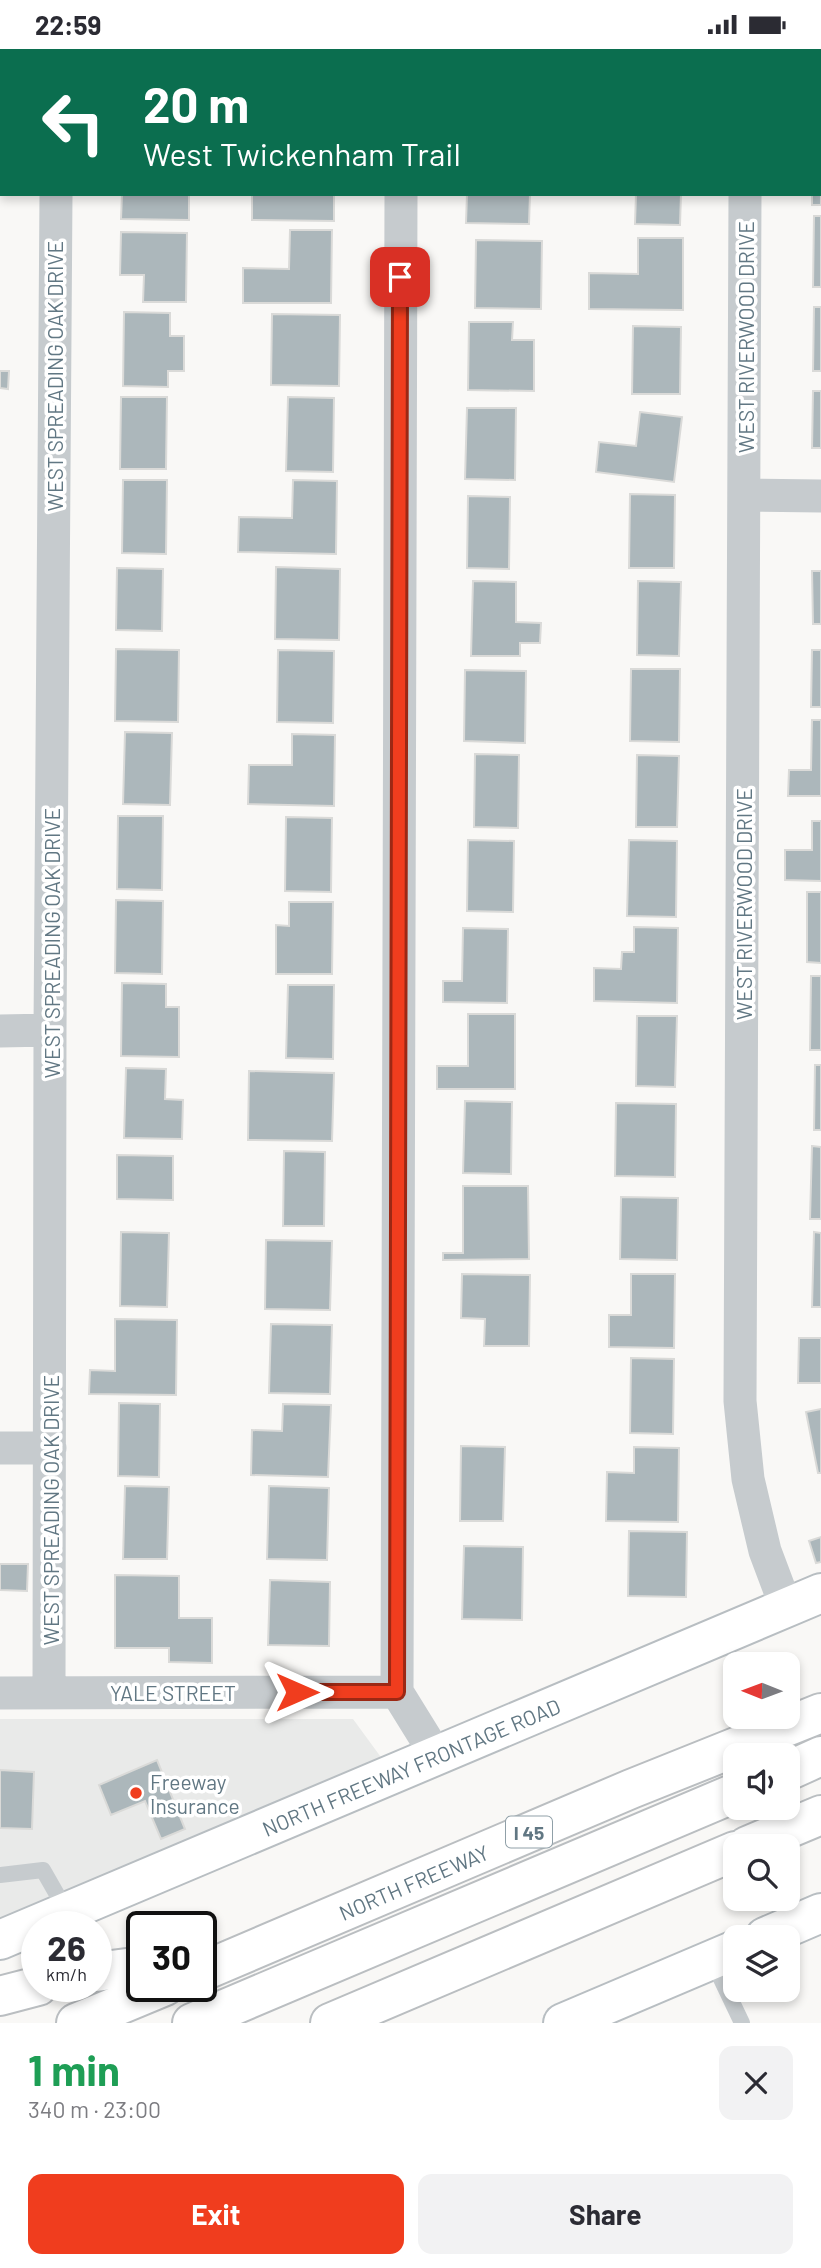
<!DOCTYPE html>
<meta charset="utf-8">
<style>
body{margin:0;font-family:Barlow,sans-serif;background:#f2f2f3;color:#2b2b33;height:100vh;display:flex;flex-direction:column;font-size:26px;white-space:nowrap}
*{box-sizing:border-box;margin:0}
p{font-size:23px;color:#7c7c81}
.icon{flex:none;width:38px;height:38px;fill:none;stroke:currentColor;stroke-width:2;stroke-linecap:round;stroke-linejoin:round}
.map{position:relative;height:1974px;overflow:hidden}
.panel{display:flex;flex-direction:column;background:#fff;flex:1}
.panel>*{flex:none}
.hud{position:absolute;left:0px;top:0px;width:822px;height:147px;box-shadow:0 4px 10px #0003;background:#0b6e4f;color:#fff;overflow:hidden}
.needle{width:46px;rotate:271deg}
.fabs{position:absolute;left:723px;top:1603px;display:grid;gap:14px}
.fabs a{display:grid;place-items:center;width:77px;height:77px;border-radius:14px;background:#fff;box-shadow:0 4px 10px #0003;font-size:35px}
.speed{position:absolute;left:21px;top:1862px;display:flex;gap:14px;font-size:35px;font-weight:700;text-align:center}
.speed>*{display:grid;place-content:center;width:91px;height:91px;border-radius:50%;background:#fff;box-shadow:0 4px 10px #0003;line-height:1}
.speed small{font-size:18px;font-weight:400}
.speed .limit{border:4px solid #111;border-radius:10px;background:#fff;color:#111}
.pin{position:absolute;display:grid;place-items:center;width:60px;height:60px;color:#fff;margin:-30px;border-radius:14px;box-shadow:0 4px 10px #0006}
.me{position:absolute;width:77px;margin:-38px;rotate:90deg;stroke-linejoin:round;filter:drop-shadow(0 0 5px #0008)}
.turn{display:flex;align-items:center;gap:24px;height:147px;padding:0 28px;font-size:32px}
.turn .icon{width:91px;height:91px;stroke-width:2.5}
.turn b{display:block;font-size:49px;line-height:60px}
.round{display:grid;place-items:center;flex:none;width:74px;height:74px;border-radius:14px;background:#f2f2f3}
.headline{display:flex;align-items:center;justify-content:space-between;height:119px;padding:0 28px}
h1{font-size:42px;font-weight:700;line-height:52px;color:#1e9e55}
.primary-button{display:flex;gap:14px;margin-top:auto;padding:14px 28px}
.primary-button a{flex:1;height:80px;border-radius:14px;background:#f03d1e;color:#fff;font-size:28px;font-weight:700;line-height:80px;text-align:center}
.primary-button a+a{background:#f2f2f3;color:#2b2b33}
.status{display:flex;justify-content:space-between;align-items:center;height:49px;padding:0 35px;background:#fff;direction:ltr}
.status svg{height:19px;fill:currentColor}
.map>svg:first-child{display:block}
</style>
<div class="status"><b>22:59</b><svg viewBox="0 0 49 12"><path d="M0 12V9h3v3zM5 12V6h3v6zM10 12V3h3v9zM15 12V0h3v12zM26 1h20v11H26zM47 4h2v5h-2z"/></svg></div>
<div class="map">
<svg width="821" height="1974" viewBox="0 0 821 1974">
<rect width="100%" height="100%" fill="#f9f8f6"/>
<!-- built -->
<path fill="#e9eae9" d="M0,1670h353l30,41 -383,165z"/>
<!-- building -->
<path fill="#acb7bb" stroke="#dadad8" stroke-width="2" d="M821,81v75h-9v-11h9z
M122,145h67v26l-68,-1z
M252,145h82v27l-82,-1z
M467,145h63l-1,30 -63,-1z
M636,145h45l-1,31 -45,-1z
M814,167h7v71h-8z
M290,181h42l-1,73h-88v-35l46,1z
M121,183l66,1 -1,69h-43l1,-27h-24z
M638,189h45v72l-94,-1v-36l49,1z
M476,191l66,1 -1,68 -66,-1z
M814,258h7v64h-8z
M124,263l46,1v23h14v35h-16v16l-45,-1z
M272,265l68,1 -1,71 -68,-1z
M469,273h44l-1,18h22v51l-66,-1z
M633,277l48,1 -1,67h-48z
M0,322h9l-1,18 -8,-1z
M813,342h8v57h-9z
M121,348h46l-1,72h-46z
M288,348l46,1 -1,74 -47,-1z
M467,359h49l-1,72 -50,-1z
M640,363l42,5 -8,65 -78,-10 3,-30 37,4z
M123,431h44l-1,74 -44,-1z
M293,431l44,1 -1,73 -98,-2 1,-35 53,1z
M630,445l45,1 -1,73h-45z
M468,447l42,1 -1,72 -42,-1z
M276,518l64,2 -1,71 -64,-1z
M117,519l46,1 -1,62 -46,-1z
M812,522h9v53h-8z
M473,532l43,1v40l25,1 -1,20h-20v13h-49z
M638,532l43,1 -2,74 -42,-1z
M116,600l63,1 -1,72 -63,-1z
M278,601l56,1 -1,72 -56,-1z
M812,601h9v57h-10z
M631,620h49l-1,73 -49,-1z
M465,621l61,1 -1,72 -61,-2z
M812,671h9v76h-33l1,-26h22z
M125,683l47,1 -2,72 -47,-1z
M292,685l43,1 -1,71 -86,-2 1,-39h43z
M475,705l44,1 -1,73 -44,-1z
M637,706l42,1 -2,71h-41z
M118,767h45l-1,74 -45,-1z
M286,768l46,1 -1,74 -46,-1z
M812,772h9v60l-36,-1v-30h27z
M468,791l46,1 -1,71 -46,-1z
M629,791l48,1 -1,76 -49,-1z
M807,843h14v71l-14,-1z
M116,851l47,1 -1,73 -47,-1z
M289,853h44l-1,72h-56v-49l13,1z
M634,878l44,1 -1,75 -83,-2v-33l27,1 1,-17h12z
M463,879l45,1 -1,74 -64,-1v-21h19z
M811,927h10v74h-11z
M122,934l44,1v23h13v50l-58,-1z
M288,936h46l-1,74 -47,-1z
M468,965h47v75h-78v-23h31z
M637,967h40l-2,71 -39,-1z
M815,1016h6v65h-7z
M126,1019l40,1 -1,30 18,1 -1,39 -58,-1z
M249,1022l85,2 -2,68 -84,-1z
M465,1052l47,1 -1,72 -48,-1z
M616,1054l60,1 -1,73 -60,-1z
M812,1097l9,1v72h-11z
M284,1102l41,1 -1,74h-41z
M117,1106l56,1v44l-56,-1z
M463,1137h65l1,73 -86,1v-7h20z
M621,1148l57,1 -1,62 -57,-1z
M121,1183l48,1 -2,74 -47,-1z
M814,1183l7,1v74h-9z
M266,1191l66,1 -2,69 -65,-1z
M462,1225l68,1 -1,71h-45l1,-27 -24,-1z
M631,1225h44l-1,74 -65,-1v-32h22z
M115,1270l62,1 -1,75 -87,-1 1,-24 25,1z
M271,1275l61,1 -2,69 -61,-1z
M799,1289h22v45h-23z
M631,1309l43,1 -1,75 -43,-1z
M119,1354l41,1 -1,73 -41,-1z
M283,1355l48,1 -3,72 -77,-2 1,-45 30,1z
M821,1360v64h-3l-12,-61z
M461,1397l44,1 -2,74h-43z
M634,1398l45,1 -1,74 -72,-1 1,-49 27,1z
M125,1437l44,1 -2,72h-44z
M269,1437l60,2 -2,72 -60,-1z
M629,1482l58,1 -1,65 -58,-1z
M821,1488v25l-5,1 -7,-22z
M464,1497l59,1 -1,73 -60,-1z
M0,1515h28l-1,27 -27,-1z
M115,1526l64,1v42h33v45l-43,-1v-14h-54z
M270,1531l60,2 -1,64 -61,-1z
M157,1711l28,69 -24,10 -16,-38 -34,14 -12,-30z
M0,1721l34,2 -2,57 -32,-1z"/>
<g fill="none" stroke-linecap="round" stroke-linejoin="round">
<!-- secondary casing -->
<g stroke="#b8bec2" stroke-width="42">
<g id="secondary">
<path d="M765,1888l56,-24"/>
<path id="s1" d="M0,1891l821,-347"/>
<path d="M563,1974l172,-73"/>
</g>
</g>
<!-- highway casing -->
<g stroke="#babec1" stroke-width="42">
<g id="highway">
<path d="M788,1722l33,-15"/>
<path d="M747,1797l74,-31"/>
<path d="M96,1923l46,-6"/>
<path id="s2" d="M201,1923l430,-183 190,-76"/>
<path d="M0,1947l38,-10"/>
<path d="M76,1974l89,-37"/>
<path d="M192,1974l543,-230"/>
<path d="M330,1974l405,-172"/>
</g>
</g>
<!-- lane -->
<path stroke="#c6cbce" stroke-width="16" d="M0,1826l43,-5 24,42
M712,1911l30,63"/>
<!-- street -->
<path stroke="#c6cbce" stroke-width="33" d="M745,0v2
M56,2v-2
M401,2v-2
M745,145l-5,1207 8,78 17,72 21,56
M746,446l75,1
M0,982l50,-1
M0,1399h50
M49,1643l1,-662 6,-836
M397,1643l4,-1498
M397,1643l39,63
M0,1644l397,-1"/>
<!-- secondary -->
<use href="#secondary" stroke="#fff" stroke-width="38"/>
<!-- highway -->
<use href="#highway" stroke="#fff" stroke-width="38"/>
</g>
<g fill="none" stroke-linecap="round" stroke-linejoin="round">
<!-- route casing -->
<g stroke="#9c2814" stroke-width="18">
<path id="route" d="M297,1643h100l3,-1415"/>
</g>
<!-- route -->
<use href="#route" stroke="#f03d1e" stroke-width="12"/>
</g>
<!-- markers -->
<circle fill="#f03d1e" stroke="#fff" stroke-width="2.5" cx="136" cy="1744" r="7"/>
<g text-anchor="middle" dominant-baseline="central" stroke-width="7" stroke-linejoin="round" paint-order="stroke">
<!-- shield labels -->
<rect fill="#fff" stroke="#90a0a8" stroke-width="2" x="506" y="1767.5" width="46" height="31" rx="5"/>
<g font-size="19" font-weight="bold" fill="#617783">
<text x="529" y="1783">I 45</text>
</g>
<!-- street labels -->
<g font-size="21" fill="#617783" stroke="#fff">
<text transform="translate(745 288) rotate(-90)">WEST RIVERWOOD DRIVE</text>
<text transform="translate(54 327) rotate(-90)">WEST SPREADING OAK DRIVE</text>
<text transform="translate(743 855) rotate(-90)">WEST RIVERWOOD DRIVE</text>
<text transform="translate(51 894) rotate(-90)">WEST SPREADING OAK DRIVE</text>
<text transform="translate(50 1461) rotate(-90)">WEST SPREADING OAK DRIVE</text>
<text x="173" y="1643">YALE STREET</text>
<text stroke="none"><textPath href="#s1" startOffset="446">NORTH FREEWAY FRONTAGE ROAD</textPath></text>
<text stroke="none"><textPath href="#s2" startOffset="231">NORTH FREEWAY</textPath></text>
</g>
<!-- poi labels -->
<g font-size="21" fill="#617783" stroke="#fff" text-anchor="start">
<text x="150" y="1732">Freeway<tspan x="150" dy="24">Insurance</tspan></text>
</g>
</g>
</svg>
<div class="fabs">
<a><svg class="needle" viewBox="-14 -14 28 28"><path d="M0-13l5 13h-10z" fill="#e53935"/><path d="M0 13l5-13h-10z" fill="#7c7c81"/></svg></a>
<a><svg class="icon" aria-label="sound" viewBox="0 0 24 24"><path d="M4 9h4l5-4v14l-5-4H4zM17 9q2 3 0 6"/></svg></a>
<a><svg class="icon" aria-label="search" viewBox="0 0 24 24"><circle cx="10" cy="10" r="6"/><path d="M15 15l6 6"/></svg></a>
<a><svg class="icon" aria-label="layers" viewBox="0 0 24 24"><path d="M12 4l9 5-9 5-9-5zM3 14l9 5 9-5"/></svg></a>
</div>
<div class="speed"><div>26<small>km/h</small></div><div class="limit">30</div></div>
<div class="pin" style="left:400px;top:228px;background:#d93025"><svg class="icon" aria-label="arrive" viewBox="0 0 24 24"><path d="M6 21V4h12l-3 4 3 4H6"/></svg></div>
<svg class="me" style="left:297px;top:1643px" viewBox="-20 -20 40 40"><path d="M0-17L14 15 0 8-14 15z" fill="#f03d1e" stroke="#fff" stroke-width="4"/></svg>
<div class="hud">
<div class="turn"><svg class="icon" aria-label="left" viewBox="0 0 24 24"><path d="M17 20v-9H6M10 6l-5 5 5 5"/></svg><div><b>20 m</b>West Twickenham Trail</div></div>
</div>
</div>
<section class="panel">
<div class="headline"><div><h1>1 min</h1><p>340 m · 23:00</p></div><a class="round"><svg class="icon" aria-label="close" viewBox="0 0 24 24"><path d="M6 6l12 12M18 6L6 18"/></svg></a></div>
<div class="primary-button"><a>Exit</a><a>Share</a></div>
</section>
